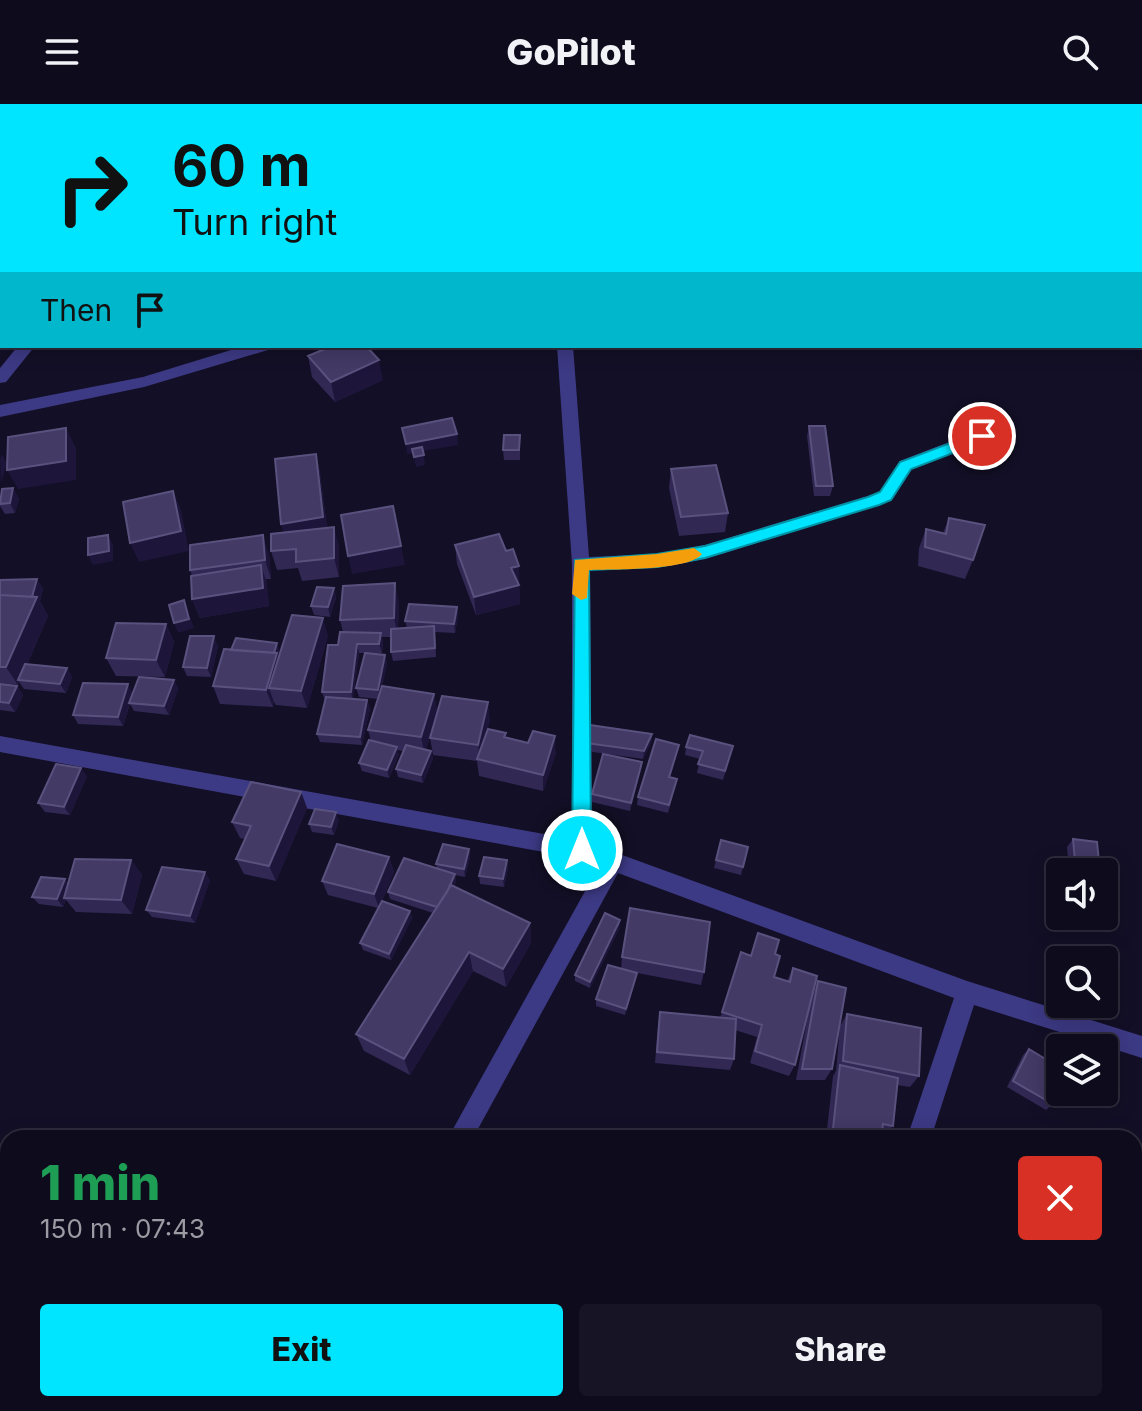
<!DOCTYPE html>
<meta charset="utf-8">
<style>
body{margin:0;font-family:Inter,sans-serif;background:#171425;color:#f1f3f6;height:100vh;display:flex;flex-direction:column;font-size:30px;white-space:nowrap}
*{box-sizing:border-box;margin:0}
p{font-size:26px;color:#9b9ba3}
.icon{flex:none;width:44px;height:44px;fill:none;stroke:currentColor;stroke-width:2;stroke-linecap:round;stroke-linejoin:round}
.map{position:relative;flex:1;overflow:hidden}
.drawer{position:absolute;left:0px;top:1026px;width:1142px;height:282px;display:flex;flex-direction:column;background:#0e0b1c;border-radius:24px 24px 0 0;box-shadow:0 4px 20px #0003,0 0 0 2px #2e2b3b}
.drawer>*{flex:none}
.guide{position:absolute;left:0px;top:0px;width:1142px;height:244px;box-shadow:0 4px 20px #0003,0 0 0 2px #2e2b3b;background:#00e5ff;color:#111;overflow:hidden}
.fabs{position:absolute;left:1046px;top:754px;display:grid;gap:16px}
.fabs a{display:grid;place-items:center;width:72px;height:72px;border-radius:8px;background:#0e0b1c;box-shadow:0 4px 20px #0003,0 0 0 2px #2e2b3b;font-size:40px}
.pin{position:absolute;display:grid;place-items:center;width:68px;height:68px;color:#fff;margin:-34px;border:4px solid #fff;border-radius:50%;box-shadow:0 2px 8px #0007}
.me{position:absolute;width:88px;margin:-44px;rotate:0deg;stroke-linejoin:round;filter:drop-shadow(0 0 6px #0008)}
.turn{display:flex;align-items:center;gap:28px;height:168px;padding:0 40px;font-size:36px}
.turn .icon{width:104px;height:104px;stroke-width:2.5}
.turn b{display:block;font-size:56px;line-height:68px}
.then{display:flex;align-items:center;height:76px;padding:0 40px;background:#0003;gap:16px;font-size:30px}
.round{display:grid;place-items:center;flex:none;width:84px;height:84px;border-radius:8px;background:#171425}
.headline{display:flex;align-items:center;justify-content:space-between;height:136px;padding:0 40px}
h1{font-size:48px;font-weight:800;line-height:60px;color:#1e9e55}
.button{display:flex;gap:16px;margin-top:auto;padding:16px 40px}
.button a{flex:1;height:92px;border-radius:8px;background:#00e5ff;color:#111;font-size:32px;font-weight:800;line-height:92px;text-align:center}
.button a+a{background:#171425;color:#f1f3f6}
header{display:flex;justify-content:space-between;align-items:center;height:104px;padding:0 40px;background:#0e0b1c;font-size:36px;font-weight:800}
.map>svg:first-child{display:block}
</style>
<header><svg class="icon" aria-label="menu" viewBox="0 0 24 24"><path d="M4 6h16M4 12h16M4 18h16"/></svg>GoPilot<svg class="icon" aria-label="search" viewBox="0 0 24 24"><circle cx="10" cy="10" r="6"/><path d="M15 15l6 6"/></svg></header>
<div class="map">
<svg width="1142" height="1307" viewBox="0 0 1142 1307">
<rect width="100%" height="100%" fill="#130f26"/>
<g fill="none" stroke-linecap="round" stroke-linejoin="round">
<!-- minor -->
<path fill="#3d3a85" fill-rule="evenodd" d="M83,0h14l1,2h-14z
M889,0h17l-19,2z
M18,242h17l-29,36 -6,1v-15z
M244,242h26l-2,4 -124,37 -144,30v-12l143,-28z
M557,242h16l16,211 68,-3 48,-9 163,-49 12,-4 20,-31 101,-39h12l2,4 -2,4 -101,39 -20,31 -12,5 -175,54 -48,9 -67,2 2,274 375,137 175,55v22l-168,-53 -43,133h-24l47,-140 -336,-125 -145,265h-25l151,-272 -17,-7 -582,-107v-16l572,103v-275z
M288,1300h29l-2,7h-29z
M860,1300h26l-1,7h-26z"/>
</g>
<!-- wall -->
<path fill="#312854" d="M308,252l75,24 -48,22 -23,-25z
M809,322l24,60 -3,10h-16l-7,-60z
M520,331v25h-16l-1,-10z
M316,350l4,19 7,55 12,18v31l-37,4 -4,-13 -21,2 -6,-19 13,-19 -3,-8z
M671,365l57,44 -3,19 -46,4 -10,-48z
M19,394l-4,15 -10,1 -5,-8v-7z
M949,414l24,42 -8,19 -47,-13 1,-18 7,-19 17,4z
M455,441l65,40 -1,1 1,18 -44,11 -19,-51z
M269,450l2,25h-5l3,27 -69,12 -8,-19v-23l-2,-6z
M0,476l43,8 -3,13 8,15 -21,49 40,3 5,9 -6,16 -42,-4 -5,-7 -1,3 -18,-2z
M334,484l2,10 -6,19 -16,-2 -3,-9z
M399,498l-1,27 9,-1 -2,-7 52,-14 1,9 -3,17 -20,-1 1,25 -43,4 -2,-9v-15h-9l1,5 -1,11h-23l-6,46 14,1 3,9 -8,36 -42,-3 -3,-8 8,-33 -3,-9 21,-60 -3,-12z
M166,520l8,18 -9,35 -49,-1 -10,-18z
M328,532l-21,72 -31,-3 -2,-3 -1,5 -53,-3 -7,-18 67,-34z
M218,542l-7,31 -24,-1 -4,-9z
M385,551l2,9 -5,22 52,8 3,17 -11,39 5,1 2,8 -10,24 -25,-6 -2,-8 7,-18 -6,-1 2,5 -10,23 -27,-7 -3,-8 12,-22 -3,-11 10,-31 -19,-2 -3,-9z
M174,576l4,9 -9,26 -35,-4 -4,-7 -7,22 -45,-2 -5,-9z
M0,580l17,2 6,9 -8,17 -15,-2z
M490,616l-3,10 69,23 -13,38 -64,-15 -2,-15 -44,-6 -3,-17z
M652,630l-1,9 -8,16 -57,-8v-8z
M733,642l-10,34 -26,-7 3,-14 -15,-4 1,-8z
M677,650l-7,24 7,1 -2,8 -7,26 -31,-8 1,-8z
M642,658l-1,8 -11,41 -38,-9v-8z
M87,672l-17,39 -25,-3 -7,-9z
M301,688l6,16 -31,73 -32,-7 -8,-15 9,-20 -5,-1 -8,-16z
M339,716l-5,15 -22,-3 -3,-8z
M1073,735l27,33h-31l-2,-25z
M721,736l27,7 -7,28 -27,-7z
M469,745l1,8 -5,20 -10,-2 1,7 -2,4 76,37 1,20 -25,44 -33,-16 -63,104 -46,-24 -8,-17 77,-121 -43,-14 -2,-7 49,-24 -1,-4z
M389,753l5,15 -12,29 28,10 2,7 -21,42 -28,-10 -3,-7 18,-35 -50,-13 -6,-14z
M131,756l11,15 -10,39 -56,-2 -10,-12 -3,7 -24,-3 -7,-7z
M507,756l1,8 -4,19 -24,-3 -1,-8z
M210,776l-15,43 -43,-6 -6,-7z
M620,823l-30,61 -15,-7v-6z
M741,848l10,3 24,-1 -1,23 13,4 6,-13 20,23 5,-10 14,88 -7,11h-29l14,-76 -15,61 -6,11 -39,-13 7,-26 -22,-7 -1,29 -4,11 -75,-7 3,-39 2,-12 60,6z
M622,853l82,15 -3,13 -69,-13 4,8 -11,35 -29,-9v-7l25,-30z
M847,910l72,62 -9,11 -13,-2 -4,41 -9,10 -2,-1 -1,3h-55l7,-62 3,-5 4,-45z
M1029,945l24,55 -7,6 -39,-23 16,-32z"/>
<!-- shaded-wall -->
<path fill="#1d163a" d="M379,256l4,20 -48,22 -4,-20z
M66,324l10,20v32l-58,9 -11,-19z
M457,330l1,11 -51,9 -1,-10z
M2,350l5,10 -6,19 -1,-24z
M316,350l4,19 8,63 -41,7 -6,-19z
M424,351l1,10 -9,2 -2,-10z
M13,384l6,10 -4,15 -5,-10z
M173,387l8,19 8,41 -50,11 -9,-19z
M334,423l5,19v31l-5,-19z
M108,431l5,9v17l-20,4 -5,-10z
M263,431l6,19 2,25 -6,-19z
M401,442l4,19 -53,9 -4,-18z
M261,461l6,19 2,22 -69,12 -8,-19z
M519,462l1,38 -44,11 -2,-18 37,-29z
M37,475l6,9 -3,13 8,15 -28,65 -2,-1 1,2 -1,3 -12,-18 26,-68z
M395,479l4,19 -1,34 -4,-18z
M334,484l2,10 -6,19 -2,-10z
M184,496l10,28 -16,5 -4,-10z
M457,503l1,9 -3,17 -1,-9z
M323,514l5,18 -21,72 -6,-17z
M166,520l8,18 -9,35 -9,-17z
M381,529l2,9 -1,11 -3,-9z
M214,532l4,10 -7,31 -4,-9z
M277,539l3,9 -11,36 5,14 -1,5 -7,-17 6,-32z
M357,540l2,9 -6,48 -2,-9z
M385,551l2,9 -7,35 -2,-9z
M67,564l5,9 -6,16 -6,-9z
M174,576l4,9 -9,26 -5,-9z
M128,580l5,9 -10,33 -5,-9z
M17,582l6,9 -8,17 -6,-9z
M434,590l3,17 -12,43 -4,-17z
M367,596l3,9 -8,36 -2,-8z
M488,598l2,18 -10,42 -2,-17z
M652,630l-1,9 -8,16 1,-8z
M555,632l1,17 -13,38v-16z
M397,643l2,8 -10,23 -2,-8z
M431,647l2,8 -10,24 -2,-8z
M642,658l-1,8 -11,41 1,-8z
M81,664l6,8 -17,39 -6,-8z
M301,688l6,16 -31,73 -7,-15z
M336,708l3,8 -5,15 -3,-8z
M469,745l1,8 -5,20 -1,-8z
M389,753l5,15 -15,36 -5,-14z
M131,756l11,15 -10,39 -11,-14z
M507,756l1,8 -4,19 -1,-8z
M205,768l5,8 -15,43 -5,-7z
M455,770l1,8 -15,33 -2,-7z
M65,775l6,8 -7,11 2,2 -3,7 -6,-8z
M410,807l2,7 -21,42 -2,-6z
M620,816v7l-30,61v-6z
M530,819l1,20 -25,44 -3,-18z
M469,848l4,19 -63,104 -6,-16z
M637,869l-1,7 -11,35 1,-6z
M441,1300h5l-3,7h-5z"/>
<!-- building -->
<path fill="#433a66" stroke="#5a527e" stroke-width="2" d="M1085,0h18l-1,2z
M332,242h34l13,14 -48,22 -23,-26z
M452,314l5,16 -51,10 -4,-16z
M809,322h16l8,60h-17z
M66,324v33l-59,9 1,-33z
M504,331h16l-1,15h-16z
M422,343l2,8 -10,2 -2,-8z
M316,350l7,63 -42,7 -6,-65z
M716,361l12,48 -47,4 -10,-48z
M13,384l-3,15 -10,1 2,-15z
M173,387l8,40 -51,12 -7,-41z
M393,402l8,40 -53,10 -7,-41z
M949,414l36,7 -12,35 -48,-13 1,-18 20,5z
M334,423v31l-38,4v-13l-25,2v-17z
M499,430l7,17 7,-2 6,17 -8,2 8,17 -45,12 -19,-52z
M108,431l1,16 -21,4v-17z
M263,431l2,25 -75,10v-25z
M261,461l2,23 -71,11 -1,-23z
M37,475l-5,18 -32,-2v-15z
M395,479l-1,35 -54,2 3,-34z
M317,483l17,1 -6,19 -17,-1z
M0,491l37,2 -31,70h-6z
M184,496l5,19 -15,4 -5,-18z
M409,500l48,3 -3,17 -49,-3z
M292,511l31,3 -22,73 -32,-3z
M116,519l50,1 -10,36 -50,-2z
M434,522l1,22 -44,4v-23z
M340,528l41,1 -2,11h-22l-6,48h-29l6,-47h10z
M190,532h24l-7,32 -24,-1z
M236,534l41,5 -3,10 -43,-3z
M224,545l53,4 -11,37 -53,-4z
M365,549l20,2 -7,35 -22,-2z
M25,560l42,4 -7,16 -42,-4z
M139,573l35,3 -10,26 -35,-3z
M83,579l45,1 -10,33 -45,-2z
M0,580l17,2 -8,17 -9,-1z
M382,582l52,8 -13,43 -53,-7z
M442,592l46,6 -10,43 -48,-7z
M326,593l41,3 -7,37 -43,-3z
M590,621l62,9 -8,17 -58,-8z
M488,625l18,4 -2,4 24,6 5,-12 22,5 -12,39 -66,-16z
M690,631l43,11 -8,25 -27,-7 5,-13 -17,-4z
M656,635l23,6 -10,32 8,2 -8,26 -31,-8z
M369,636l28,7 -10,23 -28,-7z
M406,641l25,6 -10,24 -25,-6z
M603,650l39,8 -11,41 -39,-9z
M56,660l25,4 -17,39 -26,-4z
M251,678l50,10 -32,74 -33,-7 15,-33 -19,-4z
M315,705l21,3 -5,15 -22,-3z
M1073,735l24,3 3,30h-24z
M721,736l27,7 -5,20 -27,-7z
M337,740l52,13 -15,37 -52,-13z
M443,740l26,5 -5,20 -28,-5z
M484,753l23,3 -4,19 -24,-3z
M404,754l51,16 -8,18 -10,15 -49,-15z
M75,755l56,1 -10,40 -57,-2z
M162,763l43,5 -15,44 -44,-6z
M41,773l24,2 -8,20 -25,-2z
M451,781l79,38 -27,46 -34,-17 -65,107 -48,-25z
M382,797l28,10 -21,43 -29,-11z
M630,804l80,14 -6,50 -82,-15z
M605,809l15,7 -30,62 -15,-7z
M758,829l21,7 -4,14 5,2 -6,21 16,5 3,-14 24,8 -22,89 -40,-14 7,-26 -40,-13 19,-60 10,4z
M608,861l29,8 -11,36 -30,-10z
M818,877l28,7 -14,81h-30z
M660,908l76,7 -2,40 -77,-7z
M847,910l74,14 -2,48 -76,-15z
M1029,945l31,19v22l-7,14 -40,-23z
M840,961l58,13 -5,48 -10,-2 -2,14h-49z
M384,1300h57l-3,7h-58z
M452,1300h22l9,7h-35z"/>
<!-- route -->
<path fill="#00e5ff" stroke="#0095a6" stroke-width="2" d="M982,327l7,5 -2,4 -76,29 -20,31 -12,5 -174,53 -48,9 -68,3 2,280 -2,6 -7,3 -7,-3 -3,-6 3,-290 82,-6 48,-8 163,-49 12,-5 20,-30z"/>
<!-- slow -->
<path fill="#f59e0b" d="M694,444l8,6c-13,17 -89,15 -113,16l-2,28 -6,2 -9,-6 3,-34 82,-6z"/>
</svg>
<div class="fabs">
<a><svg class="icon" aria-label="sound" viewBox="0 0 24 24"><path d="M4 9h4l5-4v14l-5-4H4zM17 9q2 3 0 6"/></svg></a>
<a><svg class="icon" aria-label="search" viewBox="0 0 24 24"><circle cx="10" cy="10" r="6"/><path d="M15 15l6 6"/></svg></a>
<a><svg class="icon" aria-label="layers" viewBox="0 0 24 24"><path d="M12 4l9 5-9 5-9-5zM3 14l9 5 9-5"/></svg></a>
</div>
<div class="pin" style="left:982px;top:332px;background:#d93025"><svg class="icon" aria-label="arrive" viewBox="0 0 24 24"><path d="M6 21V4h12l-3 4 3 4H6"/></svg></div>
<svg class="me" style="left:582px;top:746px" viewBox="-20 -20 40 40"><circle r="17" fill="#00e5ff" stroke="#fff" stroke-width="3"/><path d="M0-11L8 9 0 5-8 9z" fill="#fff"/></svg>
<div class="guide">
<div class="turn"><svg class="icon" aria-label="right" viewBox="0 0 24 24"><path d="M7 20v-9h11M14 6l5 5-5 5"/></svg><div><b>60 m</b>Turn right</div></div>
<div class="then">Then<svg class="icon" aria-label="arrive" viewBox="0 0 24 24"><path d="M6 21V4h12l-3 4 3 4H6"/></svg></div>
</div>
<section class="drawer">
<div class="headline"><div><h1>1 min</h1><p>150 m · 07:43</p></div><a class="round" style="background:#d93025;color:#fff"><svg class="icon" aria-label="close" viewBox="0 0 24 24"><path d="M6 6l12 12M18 6L6 18"/></svg></a></div>
<div class="button"><a>Exit</a><a>Share</a></div>
</section>
</div>
